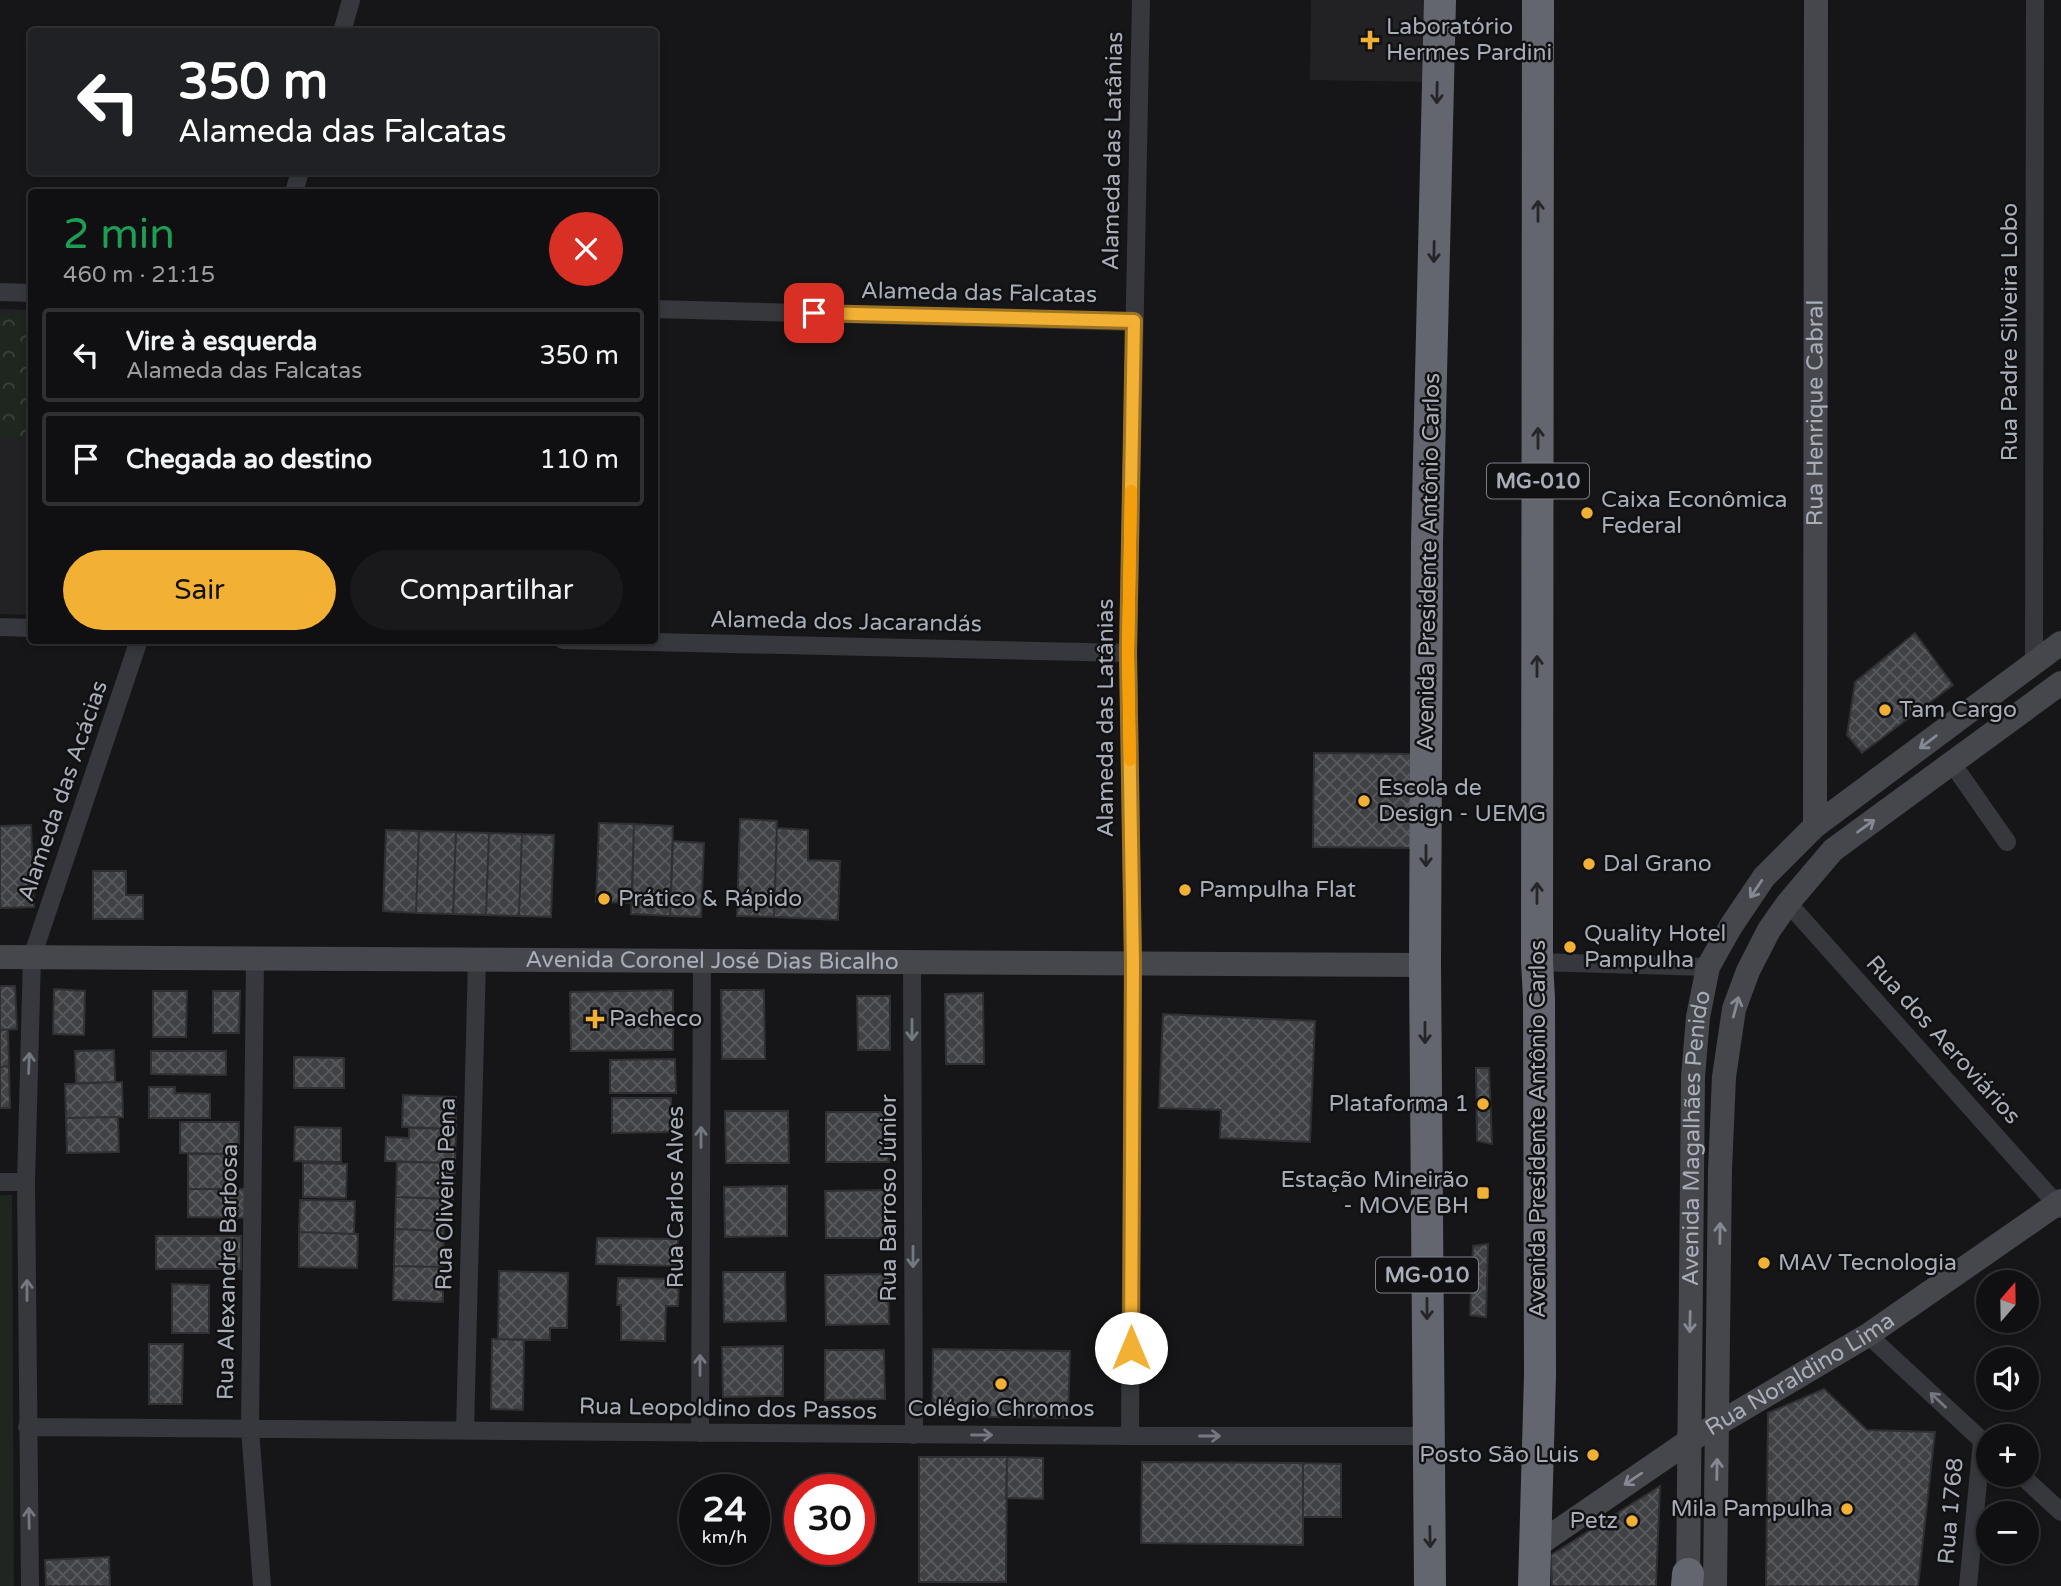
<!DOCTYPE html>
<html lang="pt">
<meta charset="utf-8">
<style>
body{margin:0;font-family:"Varela Round",sans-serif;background:#19191b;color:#f1f3f6;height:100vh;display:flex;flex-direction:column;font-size:26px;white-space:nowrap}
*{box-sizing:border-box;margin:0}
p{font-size:23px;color:#9c9d9f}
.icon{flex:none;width:38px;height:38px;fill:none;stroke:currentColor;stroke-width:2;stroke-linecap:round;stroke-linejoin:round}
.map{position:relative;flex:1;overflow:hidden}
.drawer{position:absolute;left:28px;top:189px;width:630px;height:455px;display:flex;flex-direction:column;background:#101012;border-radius:7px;box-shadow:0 4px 10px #0003,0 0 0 2px #303032}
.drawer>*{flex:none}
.banner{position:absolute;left:28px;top:28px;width:630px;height:147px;border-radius:7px;box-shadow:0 4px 10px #0003,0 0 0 2px #303032;background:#202124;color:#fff;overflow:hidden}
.needle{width:46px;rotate:20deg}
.fabs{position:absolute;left:1976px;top:1270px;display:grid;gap:14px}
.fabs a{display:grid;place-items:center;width:63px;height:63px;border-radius:50%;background:#101012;box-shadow:0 4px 10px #0003,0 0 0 2px #303032;font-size:35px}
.speed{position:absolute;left:679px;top:1474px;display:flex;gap:14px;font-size:35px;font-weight:700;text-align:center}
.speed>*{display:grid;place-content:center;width:91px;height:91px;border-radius:50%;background:#101012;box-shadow:0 4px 10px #0003,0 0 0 2px #303032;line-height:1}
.speed small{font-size:18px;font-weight:400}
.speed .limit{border:10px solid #d22;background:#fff;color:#111}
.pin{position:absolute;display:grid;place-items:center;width:60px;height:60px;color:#fff;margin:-30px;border-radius:14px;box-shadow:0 4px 10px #0006}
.me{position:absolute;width:77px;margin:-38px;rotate:0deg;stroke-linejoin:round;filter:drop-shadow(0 0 5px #0008)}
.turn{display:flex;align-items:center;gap:24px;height:147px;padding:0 35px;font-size:32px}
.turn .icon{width:91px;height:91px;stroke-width:2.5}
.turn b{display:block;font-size:49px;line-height:60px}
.round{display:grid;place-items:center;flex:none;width:74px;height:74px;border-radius:37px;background:#19191b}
.overview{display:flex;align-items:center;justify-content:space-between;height:119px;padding:0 35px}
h1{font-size:42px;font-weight:600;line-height:52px;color:#1e9e55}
.action{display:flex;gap:14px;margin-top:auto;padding:14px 35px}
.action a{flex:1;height:80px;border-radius:42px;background:#f2b134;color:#111;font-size:28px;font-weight:600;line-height:80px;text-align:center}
.action a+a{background:#19191b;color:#f1f3f6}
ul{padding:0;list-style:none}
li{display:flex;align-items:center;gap:21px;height:94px;margin:0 14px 10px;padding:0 21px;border:4px solid #303032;border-radius:7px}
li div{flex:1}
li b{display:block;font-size:26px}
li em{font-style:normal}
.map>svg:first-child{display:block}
</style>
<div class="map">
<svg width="2061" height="1586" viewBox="0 0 2061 1586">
<defs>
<pattern id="forest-crowns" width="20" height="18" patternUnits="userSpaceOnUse" patternTransform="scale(1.75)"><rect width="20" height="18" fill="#1e261f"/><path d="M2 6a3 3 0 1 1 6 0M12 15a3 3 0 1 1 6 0" fill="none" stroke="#3c433d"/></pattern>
<pattern id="building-cross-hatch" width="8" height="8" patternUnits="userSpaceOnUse" patternTransform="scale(1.75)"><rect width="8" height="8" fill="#404145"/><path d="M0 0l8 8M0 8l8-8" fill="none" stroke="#595a5e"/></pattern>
</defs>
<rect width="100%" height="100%" fill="#161618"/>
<!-- built -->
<path fill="#222225" d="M1311,0h120l-1,82 -120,-2z
M0,309l31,1v305l-31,-1z"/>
<!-- forest -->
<path fill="url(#forest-crowns)" d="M0,313l31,1v125l-31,-1z"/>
<!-- pitch -->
<path fill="#1e261f" d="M0,1195h12l2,391h-14z"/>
<!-- building -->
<path fill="url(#building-cross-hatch)" stroke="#303034" stroke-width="2" d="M1915,633l38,52 -91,68 -15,-18 8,-53z
M1314,753l100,1 -1,94 -100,-1z
M740,819l37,2 -3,96 -37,-1z
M599,823l35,1 -2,79 -36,-1z
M634,824l39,2 -3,90 -39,-2z
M31,825l3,82 -34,1v-82z
M777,828l31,2v30l32,1 -2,59 -64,-3z
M386,830l33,1 -3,82 -33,-2z
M419,831l37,1 -3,82 -37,-1z
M456,832l33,1 -3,82 -33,-1z
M489,833l33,1 -3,82 -33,-1z
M522,834l32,1 -3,82 -32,-1z
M673,841l31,2 -3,74 -31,-1z
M93,871h33v24h17v24h-50z
M0,986h15l2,43 -17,1z
M54,989l31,2 -1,44 -31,-1z
M673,990v60l-102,1 -1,-59z
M721,990h43l1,69h-43z
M153,991h34l-1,46h-33z
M213,991h27l-1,42h-26z
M983,993l1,71h-38l-1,-70z
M857,996h33v54h-32z
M1163,1014l152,7 -5,121 -90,-4 1,-28 -62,-2z
M0,1030h8l1,36 -9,1z
M114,1050l1,32 -39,1 -1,-32z
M151,1051h75v24l-75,-1z
M294,1057l50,1v30h-50z
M675,1059l1,34h-66v-33z
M9,1066l1,42h-10v-41z
M1476,1068h13l3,76 -15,-3z
M122,1082l1,35 -57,1 -1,-34z
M149,1087h26v6l35,1v24h-61z
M403,1095l53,2v32l-54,-2z
M612,1098h59l1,34 -60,1z
M725,1111h63l1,52h-63z
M826,1112h62l1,50h-63z
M118,1117l1,35 -52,1 -1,-35z
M180,1122h59v32l-59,-1z
M295,1127l46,1v34l-47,-1z
M409,1128l47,1 -1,34 -70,-2 1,-24 23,1z
M188,1154h45v35h-45z
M397,1162l58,1 -2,36 -57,-2z
M303,1163l44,1 -1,34 -43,-1z
M787,1186v50l-62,1 -1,-50z
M188,1189h59v29l-59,-1z
M887,1190v48h-61l-1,-47z
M396,1197l49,2 -1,32 -49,-2z
M300,1200l55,1 -1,33 -55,-2z
M395,1229l49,2 -1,36 -49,-1z
M299,1232l59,2 -1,34 -58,-1z
M156,1236h85v33h-85z
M597,1238l81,1 -1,27 -81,-2z
M1488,1244l-2,73 -16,-2 3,-69z
M394,1266l49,1v35l-50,-2z
M499,1271l69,2 -1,55h-17v12l-52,-1z
M723,1272h62l1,49 -62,1z
M888,1274l1,50 -63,1 -1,-50z
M618,1278l61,1 -1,27h-12l-1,35 -44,-1v-35h-4z
M172,1284l37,1v48h-37z
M492,1339l32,1 -1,70 -32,-1z
M149,1344h34l-1,60h-33z
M783,1346v50l-60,1 -1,-50z
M933,1349l137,2 -2,67 -136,-2z
M825,1350h59l1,49 -60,1z
M1824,1389l43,41 68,2 -17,154h-152l2,-173z
M919,1457h88l-1,125h-87z
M1007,1457l36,1v41l-37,-1z
M1142,1462l161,1v82l-162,-2z
M1303,1463l38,1v53h-38z
M1660,1486l-4,100h-104l-1,-31z
M109,1557l1,29h-64l-1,-26z"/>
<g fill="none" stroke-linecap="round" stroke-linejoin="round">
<!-- street -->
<path stroke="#37383d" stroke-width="18" d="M342,32l9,-32
M294,192l6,-20
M0,292l32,1
M654,309l480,13
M0,627l32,1
M563,640l565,13
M2034,663l1,-663
M1952,763l55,79
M1788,903l273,306
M255,958l-5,471 12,157
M912,962l2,473
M1537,962l171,5
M0,1182h26
M1868,1335l120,111
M27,1427l1103,9h298
M465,1431l12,-472
M700,1433l2,-473
M1130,1436l3,-473 -5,-310 13,-653
M2021,1475l40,37
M30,1586l-4,-404 6,-225 107,-317
M1968,1586l14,-145"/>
<!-- secondary -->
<g stroke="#45474d" stroke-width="24">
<path id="s1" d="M1815,826l1,-826"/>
<path id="s2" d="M0,957l1425,8"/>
<path id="s3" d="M1536,1546l153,-105 179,-106 193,-134"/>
<path id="s4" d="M1688,1586l5,-509 5,-60 10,-50 23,-41 33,-49 51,-51 246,-183"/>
<path d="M1715,1586l5,-416 4,-93 10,-68 14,-38 21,-41 19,-27 45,-53 228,-167"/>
</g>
<!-- highway -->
<path stroke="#63666e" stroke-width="32" d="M1430,1586l-5,-621 2,-423 13,-542
M1534,1586l6,-211 -1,-377 -2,-36 1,-962
M1687,1586l1,-12"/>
</g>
<!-- one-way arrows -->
<defs><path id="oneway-shaft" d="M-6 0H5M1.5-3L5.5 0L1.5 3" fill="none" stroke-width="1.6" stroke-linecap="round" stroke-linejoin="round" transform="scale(1.75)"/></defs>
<g stroke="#26262a">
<use href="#oneway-shaft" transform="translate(1437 93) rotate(91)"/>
<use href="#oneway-shaft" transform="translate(1538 211) rotate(-90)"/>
<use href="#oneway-shaft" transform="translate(1434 252) rotate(91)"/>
<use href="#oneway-shaft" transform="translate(1538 438) rotate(-90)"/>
<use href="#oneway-shaft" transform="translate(1537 666) rotate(-90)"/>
<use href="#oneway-shaft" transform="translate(1426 856) rotate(90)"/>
<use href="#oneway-shaft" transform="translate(1537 893) rotate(-90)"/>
<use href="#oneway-shaft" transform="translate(1425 1033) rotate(90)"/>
<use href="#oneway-shaft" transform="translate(1427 1309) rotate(90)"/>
<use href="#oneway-shaft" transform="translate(1430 1537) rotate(89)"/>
</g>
<g stroke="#858993">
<use href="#oneway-shaft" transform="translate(1928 742) rotate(143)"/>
<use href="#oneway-shaft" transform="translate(1866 826) rotate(-36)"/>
<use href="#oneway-shaft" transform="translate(1756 889) rotate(124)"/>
<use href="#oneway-shaft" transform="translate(1736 1007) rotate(-75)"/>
<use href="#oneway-shaft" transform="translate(1720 1233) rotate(-89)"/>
<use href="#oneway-shaft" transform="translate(1690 1322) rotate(91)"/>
<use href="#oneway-shaft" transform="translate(1717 1469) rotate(-89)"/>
<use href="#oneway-shaft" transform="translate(1633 1479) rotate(146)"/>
</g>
<g stroke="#757881">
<use href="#oneway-shaft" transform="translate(912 1030) rotate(90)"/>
<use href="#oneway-shaft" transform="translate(29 1063) rotate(-88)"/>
<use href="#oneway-shaft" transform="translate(701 1137) rotate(-90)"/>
<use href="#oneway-shaft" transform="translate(913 1257) rotate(90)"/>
<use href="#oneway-shaft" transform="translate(27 1290) rotate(-90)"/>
<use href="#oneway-shaft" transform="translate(700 1365) rotate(-90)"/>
<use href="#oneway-shaft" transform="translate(1938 1400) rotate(-137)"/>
<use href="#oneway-shaft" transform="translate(982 1435)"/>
<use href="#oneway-shaft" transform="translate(1210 1436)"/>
<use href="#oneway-shaft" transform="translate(29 1518) rotate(-91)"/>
</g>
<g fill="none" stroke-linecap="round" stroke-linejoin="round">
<!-- route casing -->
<g stroke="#9d7322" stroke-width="18">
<path id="route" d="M814,313l320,8 -6,332 5,310 -2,385"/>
</g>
<!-- route -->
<use href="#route" stroke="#f2b134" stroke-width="12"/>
<!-- slow -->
<path stroke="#f59e0b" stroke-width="12" d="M1130,760l-2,-107 3,-162"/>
</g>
<!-- markers -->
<g fill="#f2b134" stroke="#111113" stroke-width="2.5">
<path d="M1366.5 29.5h7v7h7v7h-7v7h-7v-7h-7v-7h7z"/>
<circle cx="1587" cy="513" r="7"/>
<circle cx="1885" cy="710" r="7"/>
<circle cx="1364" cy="801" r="7"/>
<circle cx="1589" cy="864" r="7"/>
<circle cx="1185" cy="890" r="7"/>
<circle cx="604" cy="899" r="7"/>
<circle cx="1570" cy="947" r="7"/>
<path d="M591.5 1008.5h7v7h7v7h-7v7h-7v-7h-7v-7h7z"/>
<circle cx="1483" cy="1104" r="7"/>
<rect x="1476" y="1186" width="14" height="14" rx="3.5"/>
<circle cx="1764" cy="1263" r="7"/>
<circle cx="1001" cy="1384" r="7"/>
<circle cx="1593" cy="1455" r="7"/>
<circle cx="1847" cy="1509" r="7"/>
<circle cx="1632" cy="1521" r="7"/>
</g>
<g text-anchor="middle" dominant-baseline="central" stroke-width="5" stroke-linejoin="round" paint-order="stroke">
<!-- shield labels -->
<g fill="#111113" stroke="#7b7e86" stroke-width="2">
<rect x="1487" y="463.5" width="102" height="35" rx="5"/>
<rect x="1376" y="1257.5" width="102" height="35" rx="5"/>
</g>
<g font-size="21" font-weight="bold" fill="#a8adb8">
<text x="1538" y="481">MG-010</text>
<text x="1427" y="1275">MG-010</text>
</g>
<!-- poi labels -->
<g font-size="23" fill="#a8adb8" stroke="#111113" text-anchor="start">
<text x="1386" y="27">Laboratório<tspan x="1386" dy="26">Hermes Pardini</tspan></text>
<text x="1601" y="500">Caixa Econômica<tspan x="1601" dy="26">Federal</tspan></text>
<text x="1899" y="710">Tam Cargo</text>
<text x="1378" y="788">Escola de<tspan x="1378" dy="26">Design - UEMG</tspan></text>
<text x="1603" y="864">Dal Grano</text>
<text x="1199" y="890">Pampulha Flat</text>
<text x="618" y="899">Prático &amp; Rápido</text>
<text x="1584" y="934">Quality Hotel<tspan x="1584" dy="26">Pampulha</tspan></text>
<text x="609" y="1019">Pacheco</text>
<text x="1469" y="1104" text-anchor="end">Plataforma 1</text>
<text x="1469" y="1180" text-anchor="end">Estação Mineirão<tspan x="1469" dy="26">- MOVE BH</tspan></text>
<text x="1778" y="1263">MAV Tecnologia</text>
<text x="1001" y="1409" text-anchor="middle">Colégio Chromos</text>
<text x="1579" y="1455" text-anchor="end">Posto São Luis</text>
<text x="1833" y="1509" text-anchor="end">Mila Pampulha</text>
<text x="1618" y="1521" text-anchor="end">Petz</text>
</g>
<!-- street labels -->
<g font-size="23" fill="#a8adb8" stroke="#111113">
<text transform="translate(1113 151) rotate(-89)">Alameda das Latânias</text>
<text transform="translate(979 293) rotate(1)">Alameda das Falcatas</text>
<text transform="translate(2010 332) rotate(-90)">Rua Padre Silveira Lobo</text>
<text stroke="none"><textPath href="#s1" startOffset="413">Rua Henrique Cabral</textPath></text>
<text transform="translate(1429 562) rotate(-89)">Avenida Presidente Antônio Carlos</text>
<text transform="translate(846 622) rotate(1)">Alameda dos Jacarandás</text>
<text transform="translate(1106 718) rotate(-90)">Alameda das Latânias</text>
<text transform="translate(63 791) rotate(-71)">Alameda das Acácias</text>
<text stroke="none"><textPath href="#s2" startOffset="712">Avenida Coronel José Dias Bicalho</textPath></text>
<text transform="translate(1943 1040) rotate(48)">Rua dos Aeroviários</text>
<text transform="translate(1538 1129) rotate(-90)">Avenida Presidente Antônio Carlos</text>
<text stroke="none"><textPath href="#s4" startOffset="448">Avenida Magalhães Penido</textPath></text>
<text transform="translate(446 1194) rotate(-89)">Rua Oliveira Pena</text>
<text transform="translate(676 1197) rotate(-90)">Rua Carlos Alves</text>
<text transform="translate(889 1198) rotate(-90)">Rua Barroso Júnior</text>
<text transform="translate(228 1272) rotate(-89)">Rua Alexandre Barbosa</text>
<text stroke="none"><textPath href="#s3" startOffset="315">Rua Noraldino Lima</textPath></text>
<text transform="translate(728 1409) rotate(1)">Rua Leopoldino dos Passos</text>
<text transform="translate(1951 1511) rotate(-85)">Rua 1768</text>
</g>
</g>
</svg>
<div class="fabs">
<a><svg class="needle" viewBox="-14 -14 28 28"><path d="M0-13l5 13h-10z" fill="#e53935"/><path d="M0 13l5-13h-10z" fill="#9c9d9f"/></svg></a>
<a><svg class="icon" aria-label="sound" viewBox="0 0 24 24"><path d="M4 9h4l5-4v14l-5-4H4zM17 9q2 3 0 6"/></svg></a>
<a>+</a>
<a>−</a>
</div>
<div class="speed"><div>24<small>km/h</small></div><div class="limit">30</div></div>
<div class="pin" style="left:814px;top:313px;background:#d93025"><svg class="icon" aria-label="arrive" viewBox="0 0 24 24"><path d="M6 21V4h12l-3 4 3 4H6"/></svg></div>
<svg class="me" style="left:1131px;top:1348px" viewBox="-20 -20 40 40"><circle r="19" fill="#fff"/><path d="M0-13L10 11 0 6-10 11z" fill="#f2b134"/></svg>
<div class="banner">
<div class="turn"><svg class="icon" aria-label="left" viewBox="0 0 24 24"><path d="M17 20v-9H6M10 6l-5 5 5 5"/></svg><div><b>350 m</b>Alameda das Falcatas</div></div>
</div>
<section class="drawer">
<div class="overview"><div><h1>2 min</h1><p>460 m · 21:15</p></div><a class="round" style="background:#d93025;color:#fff"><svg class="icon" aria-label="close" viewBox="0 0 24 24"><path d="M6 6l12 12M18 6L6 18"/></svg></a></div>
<ul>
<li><svg class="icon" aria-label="left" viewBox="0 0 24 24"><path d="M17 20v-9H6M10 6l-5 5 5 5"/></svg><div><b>Vire à esquerda</b><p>Alameda das Falcatas</p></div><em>350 m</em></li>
<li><svg class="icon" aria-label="arrive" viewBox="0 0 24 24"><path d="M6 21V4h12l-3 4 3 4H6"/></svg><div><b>Chegada ao destino</b></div><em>110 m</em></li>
</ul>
<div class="action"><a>Sair</a><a>Compartilhar</a></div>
</section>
</div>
